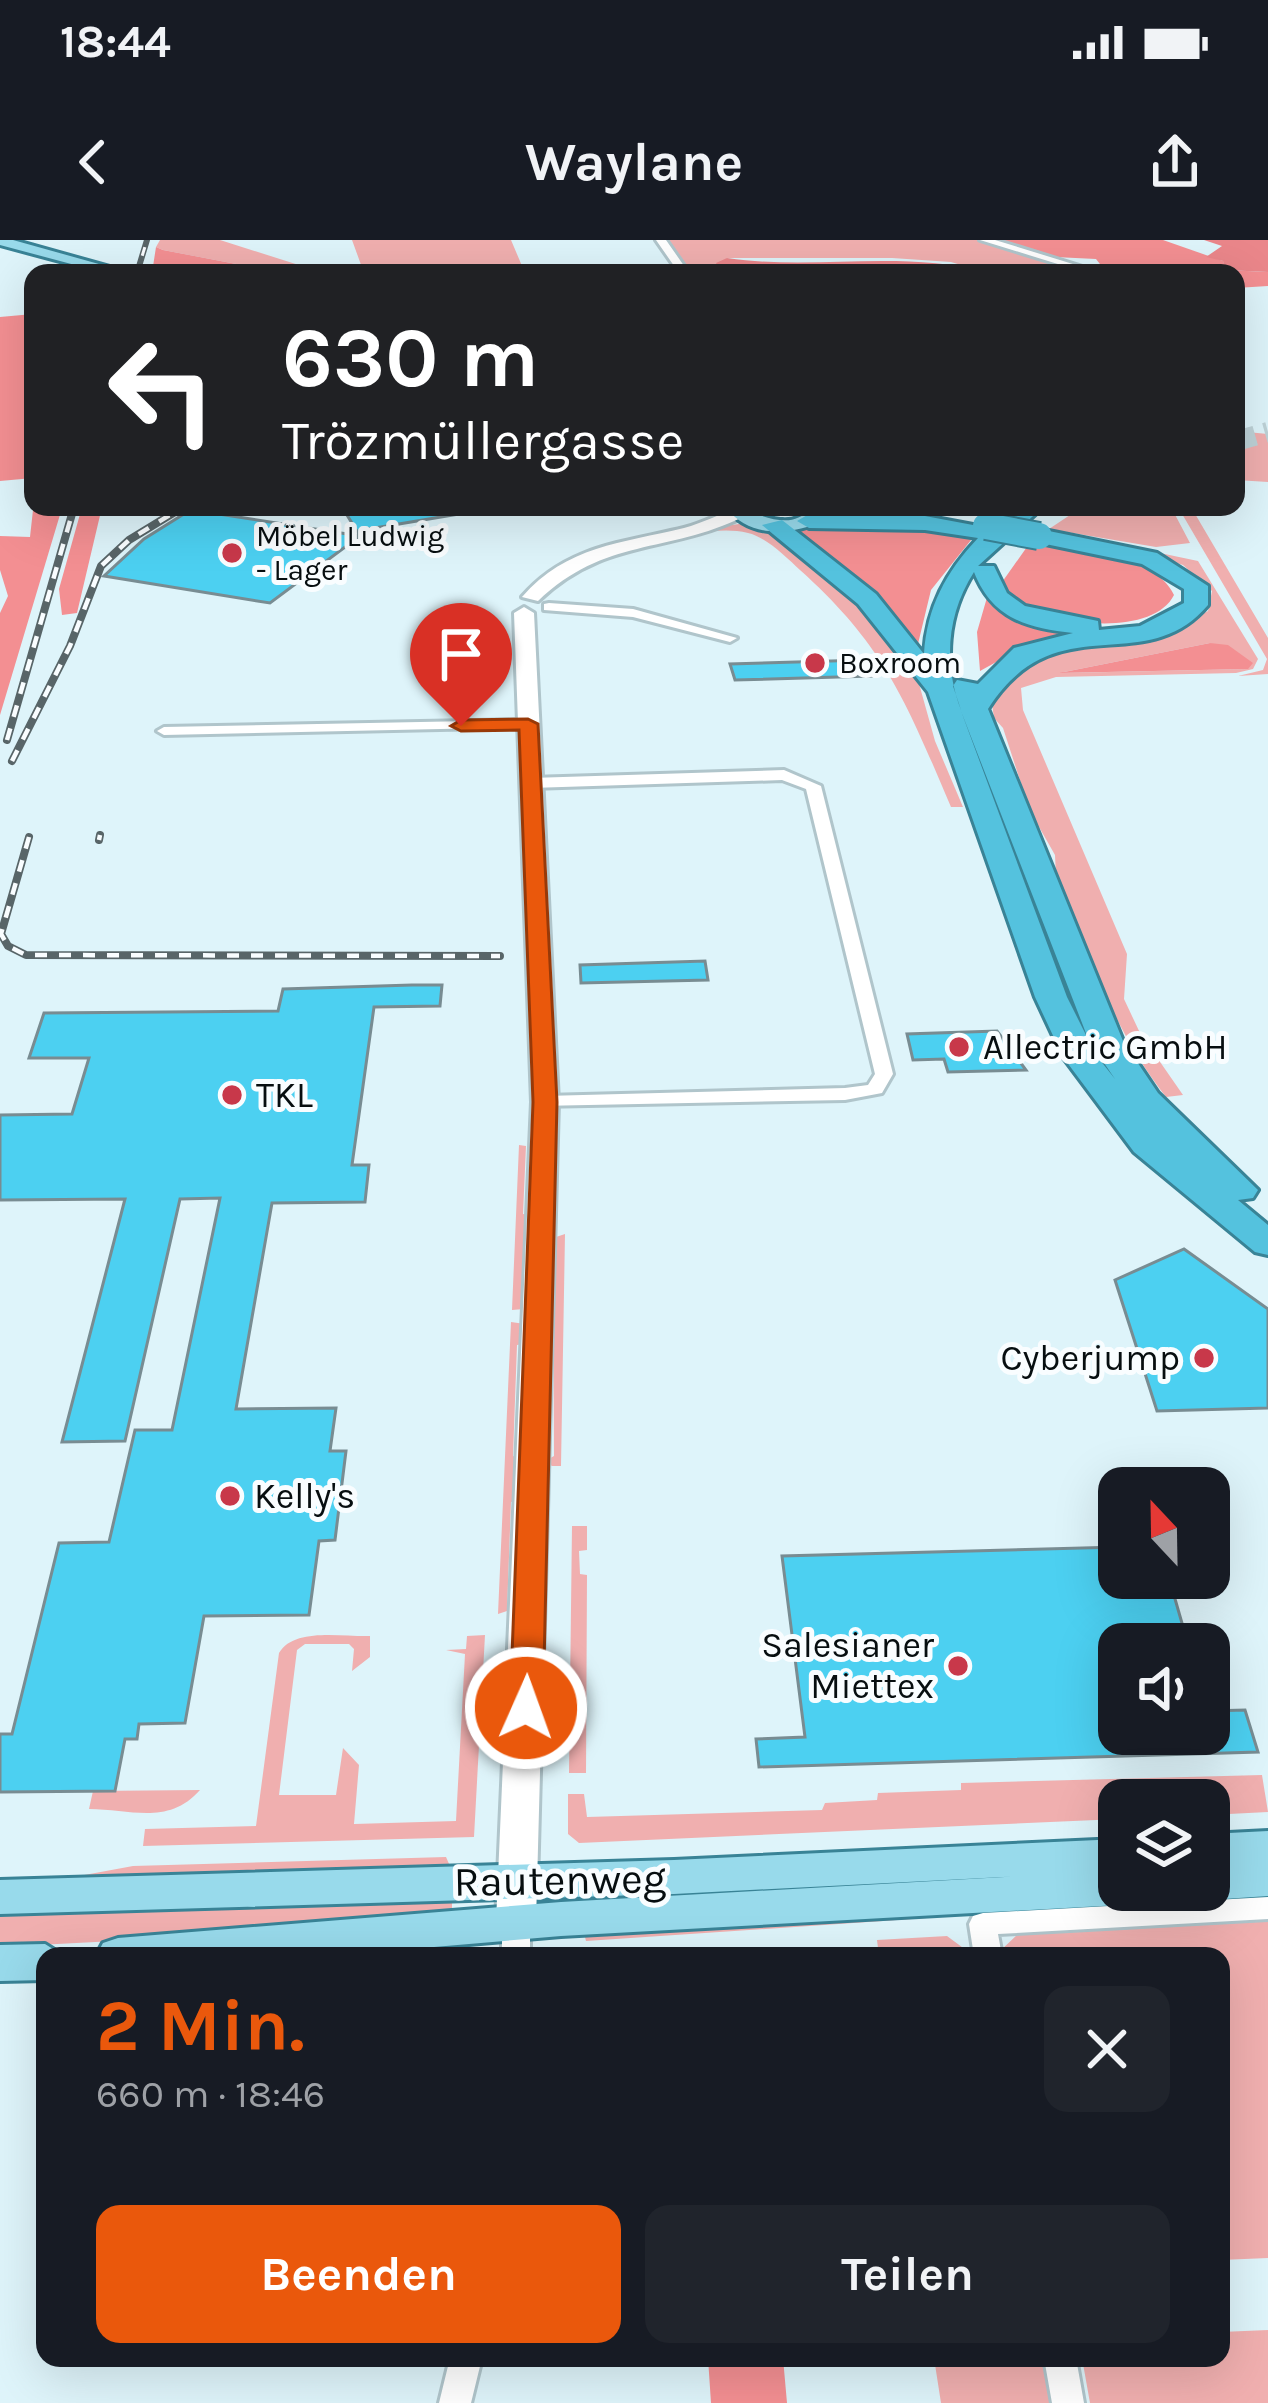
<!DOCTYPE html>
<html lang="de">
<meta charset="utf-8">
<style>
body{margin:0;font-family:Karla,sans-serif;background:#20242c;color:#f1f3f6;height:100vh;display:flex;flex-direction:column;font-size:45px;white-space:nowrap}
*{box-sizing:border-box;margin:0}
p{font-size:39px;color:#9ea1a6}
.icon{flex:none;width:66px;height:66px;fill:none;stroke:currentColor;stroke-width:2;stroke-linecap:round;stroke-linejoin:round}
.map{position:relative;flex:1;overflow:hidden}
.side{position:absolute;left:36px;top:1707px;width:1194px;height:420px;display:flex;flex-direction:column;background:#171b24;border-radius:24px;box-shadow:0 12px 48px #0002}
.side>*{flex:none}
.hud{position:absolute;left:24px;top:24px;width:1221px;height:252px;border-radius:24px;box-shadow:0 12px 48px #0002;background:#202124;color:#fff;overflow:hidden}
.needle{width:78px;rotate:338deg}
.tools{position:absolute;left:1098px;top:1227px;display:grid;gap:24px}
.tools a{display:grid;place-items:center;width:132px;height:132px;border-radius:24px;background:#171b24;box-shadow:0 12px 48px #0002;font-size:60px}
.pin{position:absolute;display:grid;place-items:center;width:102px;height:102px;color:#fff;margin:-123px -51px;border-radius:50% 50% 50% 0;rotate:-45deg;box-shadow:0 0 12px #0007}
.pin .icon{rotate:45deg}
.me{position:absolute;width:132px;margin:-66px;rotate:2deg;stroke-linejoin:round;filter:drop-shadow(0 0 9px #0008)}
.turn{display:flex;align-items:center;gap:42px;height:252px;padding:0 60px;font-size:54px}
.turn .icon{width:156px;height:156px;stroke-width:2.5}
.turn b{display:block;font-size:84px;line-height:102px}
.round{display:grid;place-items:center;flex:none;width:126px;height:126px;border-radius:24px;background:#20242c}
.headline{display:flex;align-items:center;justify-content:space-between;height:204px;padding:0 60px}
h1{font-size:72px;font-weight:700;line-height:90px;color:#ea580c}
.button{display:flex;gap:24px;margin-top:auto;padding:24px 60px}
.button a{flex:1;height:138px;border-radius:24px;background:#ea580c;color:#fff;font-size:48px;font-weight:700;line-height:138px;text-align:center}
.button a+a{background:#20242c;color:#f1f3f6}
.status{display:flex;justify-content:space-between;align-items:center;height:84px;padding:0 60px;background:#171b24;direction:ltr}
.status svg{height:33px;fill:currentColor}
header{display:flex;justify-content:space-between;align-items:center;height:156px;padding:0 60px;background:#171b24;font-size:54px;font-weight:700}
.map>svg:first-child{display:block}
</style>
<div class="status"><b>18:44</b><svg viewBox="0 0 49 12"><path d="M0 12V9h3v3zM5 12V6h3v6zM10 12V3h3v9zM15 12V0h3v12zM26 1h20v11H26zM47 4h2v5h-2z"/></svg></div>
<header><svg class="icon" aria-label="back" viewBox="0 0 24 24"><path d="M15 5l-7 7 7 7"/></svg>Waylane<svg class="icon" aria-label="share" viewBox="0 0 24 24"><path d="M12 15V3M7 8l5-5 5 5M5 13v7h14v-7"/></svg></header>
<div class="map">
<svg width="1268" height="2163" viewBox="0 0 1268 2163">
<rect width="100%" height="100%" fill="#def4fa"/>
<!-- green -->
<path fill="#f0afaf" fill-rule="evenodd" d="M160,0h60l104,33h-41l-120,-23 -7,-3z
M352,0h159l14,33h-161z
M666,0h313l111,33h-102l-37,-11 -59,-4h-165l-6,15h-34z
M1236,191l32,3v48l-32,-2z
M1082,267l57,4 32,-4 19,36 -34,4 -107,-18z
M1178,267h13l77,131v36l-30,2 25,-6 4,-11z
M739,284c64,4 117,77 157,120l-4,5 26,31 17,61 28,66h-12c-44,-103 -65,-160 -151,-237 -14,-13 -34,-33 -52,-37 -30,-7 -61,3 -91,9l13,-8z
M1117,304l81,17 60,98 -5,10 -17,4 -180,4 -35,11 2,22 104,244 -3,45 16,34 43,62 -17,2c-52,-66 -79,-144 -110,-221l-1,-21 -25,-44 -27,-83 -9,-10 -3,-21 39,-41 149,-30 29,-15 4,-20 -29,-26zM1210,403l38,26 -185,4 1,-1z
M519,905l7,1 -3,68 6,1 -5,94 -12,1z
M565,994l-4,232h-9l-7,-5 9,-5 -1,-218z
M511,1082l14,2 -1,20 -7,1 -4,111 7,2 -3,43 -6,1 -4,109 -9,3z
M572,1286h15v24l-8,1 1,23 7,1 -1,198h-17z
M485,1395l-11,202 -331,9 2,-17 111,-3 23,-173c15,-26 64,-16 91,-17v21l-18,14 2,-22 -5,-5h-44l-8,6 -18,145h57l7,-47 16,17 -5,59 102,-3 9,-167 -19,-4 20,-1 1,-13z
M1262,1535l6,37 -59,3v-15h-90v19l-540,24 -11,-9v-40h16l3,23 235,-7 3,-7 52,-3 1,-7 83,-3v-7z
M200,1550c-32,36 -69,19 -111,19l4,-18z
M446,1617l7,16 -401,8 81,-15z
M452,1653v19l-261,25 -191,10v-37z
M1268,1655l-682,46 -2,-8z
M1268,1678v340l-47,2v-304l-222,-4 20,-19z
M947,1696l27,20h-95l-2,-16z
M1268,2090v73h-178l-8,-45h139v-26z
M934,2118h111l7,45h-111z"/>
<!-- forest -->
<path fill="#f38f92" d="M995,0h168l60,21 3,9 42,2v14l-32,2v-15h-129l-11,-14 -41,-2z
M156,7l7,3 100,19 -111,4z
M33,74v164l-33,3v-164z
M82,267h20l-25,106 -15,2 -3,-26z
M62,268l-62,207v-102l8,-17 -8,-26v-34l30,1 3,-27z
M813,286l120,1 42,8 -44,55 -14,58 -128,-120z
M1029,304c40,8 126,8 145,51 -23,47 -149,30 -174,-10z
M988,354l85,33 36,4 -102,25 -27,15 -3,-39z
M1210,403l18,2 25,18 -5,6 -189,4z
M708,2118h75l4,45h-76z"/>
<!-- water -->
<path fill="#ea868a" d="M1204,0h64v32l-43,-2 -2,-9 -17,-4 16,-11z
M727,18c87,13 176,-9 261,15h-267l-5,-10z"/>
<!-- building -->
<path fill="#4cd0f1" stroke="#788c92" stroke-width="3" d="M195,267h34l-10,7 141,22 -90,67 -166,-27 40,-37z
M342,267h122l1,6 -96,16 -9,7z
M865,420l6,16 -136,4 -5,-16z
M705,721l3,19 -127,3 -1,-18z
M412,745h30l-2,21 -66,1 -22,158h17l-4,37 -93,1 -36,206 100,-1 -6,43h16l-11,89 -16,1 -10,74 -105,1 -19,107 -46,1 -2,15h-12l-10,52 -115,1v-58h12l47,-191 50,-1 26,-112h37l48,-232 -40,1 -55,242 -63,1 63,-243 -125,1v-85l72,-1 17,-56h-60l15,-45 234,-2 5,-22z
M997,791l29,39 -78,2 -4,-13 -31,1 -6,-26z
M1184,1009l84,60v99l-111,3 -42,-131z
M1119,1307v31h50l19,66h-69v90h90v-23l36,-1 13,42 -499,15 -3,-28 49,-2 -23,-181z"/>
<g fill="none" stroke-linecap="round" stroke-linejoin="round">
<!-- highway-tunnel -->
<path stroke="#bed2d7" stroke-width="20" stroke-dasharray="20 10" stroke-linecap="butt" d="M1236,201l32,-9"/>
<!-- street casing -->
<g stroke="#b0c5cb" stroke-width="6">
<path id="street" d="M656,0h10l23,33h-10z
M980,0h15l107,33h-15z
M549,363l84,6 104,29 -7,4 -97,-25 -89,-7v-6z
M528,480l7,4 -2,3 -369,8 -7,-4 7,-4z
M784,530l37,16 72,288 -11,19 -37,7 -307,6 -2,-4 9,-6 300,-8 23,-3 7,-11 -69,-285 -24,-9 -251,8 -8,-5 8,-5z
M1268,1657v22l-270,15 4,22h-28l-5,-32 4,-8 10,-3z
M516,1671l10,3 4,8v34h-28v-34l4,-8z
M450,2118h32l-11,45h-32z
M1044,2118h32l8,45h-32z"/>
</g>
<!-- secondary casing -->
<g stroke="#b0c5cb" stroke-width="6">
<path id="secondary" d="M737,268l9,5 -3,4c-76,37 -138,20 -205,84l-16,-4c44,-51 100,-54 162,-69 19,-5 35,-14 53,-20z
M524,367l10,6 24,489 -22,820 -6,11 -14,5 -14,-5 -6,-11 36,-820 -18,-489z"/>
</g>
<!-- primary casing -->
<g stroke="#398396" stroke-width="6">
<path id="primary" d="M0,0h13l118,33h-26l-105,-28z
M726,267c27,0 63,30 85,0h20l-7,14c-33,14 -75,18 -98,-14z
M1268,1591v65l-59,4 -15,-5 -3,-5h18v-56z
M1119,1599v51h20l-5,10 -15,5 -558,31 -232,20h-233l7,-13 15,-5 443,-36 479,-27 -366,19 -674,20v-34l674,-20z
M45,1704l19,12h-19v24l-45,1v-36z"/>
</g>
<!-- highway casing -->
<g stroke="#398396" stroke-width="6">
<path id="highway" d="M1017,267h26l-65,59h16l13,27 18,13 73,15 1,9 41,-4 44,-23v-14l-42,-25 -111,-23 -4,-5 12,-7 118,24 51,33v19c-64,76 -152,-3 -220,104l135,332 35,52 100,97 -5,8 -15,2 30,25v30l-13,-3 -121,-100 -71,-95 -28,-60 -107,-305 -70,-88 -96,-79 20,-5 94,74 48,60c3,-47 22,-82 54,-116l-53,-8 -116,-2 -12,-7 12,-7 116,2 64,12zM974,332c18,46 52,56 99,61l-59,15 -36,36 -21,-4 -4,6 8,24c-18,-47 -14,-96 13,-138zM961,471l128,330 26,38 -19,-24 -29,-58z"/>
</g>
<!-- street -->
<use href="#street" fill="#fff" fill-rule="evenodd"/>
<!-- secondary -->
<use href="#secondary" fill="#fff" fill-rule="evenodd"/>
<!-- primary -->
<use href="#primary" fill="#98daeb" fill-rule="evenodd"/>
<!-- highway -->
<use href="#highway" fill="#54c2de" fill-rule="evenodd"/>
<!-- rail-far1 casing -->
<g stroke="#586568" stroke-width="6">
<path id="rail-far1" d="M137,33l10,-33"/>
</g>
<!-- rail casing -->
<g stroke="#586568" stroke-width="8">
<path id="rail" d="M7,500l67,-233
M12,521l58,-115 31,-80 28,-26 54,-33
M29,597l-28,97 7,12 18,9 474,1
M99,600l1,-5"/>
</g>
<!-- rail-far1 -->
<use href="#rail-far1" stroke="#f9fdff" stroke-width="3" stroke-dasharray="9" stroke-linecap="butt"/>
<!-- rail -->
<use href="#rail" stroke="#f9fdff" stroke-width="4.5" stroke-dasharray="12" stroke-linecap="butt"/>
<!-- highway-bridge casing -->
<g stroke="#398396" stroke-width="30" stroke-linecap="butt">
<path id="highway-bridge" d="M986,286l53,10"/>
</g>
<!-- highway-bridge -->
<use href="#highway-bridge" stroke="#54c2de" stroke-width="26"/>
</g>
<!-- route -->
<path fill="#ea580c" stroke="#983908" stroke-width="3" d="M528,479l10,5 19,378 -14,606 -17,13 -16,-13 23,-606 -14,-372 -58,1 -10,-5 10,-6z"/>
<!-- markers -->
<g fill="#c8384a" stroke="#f9fdff" stroke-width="4.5">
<circle cx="232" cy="313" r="12"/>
<circle cx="815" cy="423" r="12"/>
<circle cx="959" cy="807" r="12"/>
<circle cx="232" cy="855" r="12"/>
<circle cx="1204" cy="1118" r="12"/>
<circle cx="230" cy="1256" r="12"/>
<circle cx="958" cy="1426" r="12"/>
</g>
<g text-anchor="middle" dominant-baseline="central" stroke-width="10" stroke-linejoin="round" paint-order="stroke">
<!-- far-poi labels -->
<g font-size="30" fill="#070e10" stroke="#f9fdff" text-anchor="start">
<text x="256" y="296">Möbel Ludwig<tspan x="256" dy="34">- Lager</tspan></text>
<text x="839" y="423">Boxroom</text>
</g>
<!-- poi labels -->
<g font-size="36" fill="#070e10" stroke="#f9fdff" text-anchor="start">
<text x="983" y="807">Allectric GmbH</text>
<text x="256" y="855">TKL</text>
<text x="1180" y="1118" text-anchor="end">Cyberjump</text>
<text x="254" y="1256">Kelly's</text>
<text x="934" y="1405" text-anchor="end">Salesianer<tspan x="934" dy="41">Miettex</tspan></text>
</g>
<!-- near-street labels -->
<g font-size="42" fill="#070e10" stroke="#f9fdff">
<text transform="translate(560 1640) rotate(-1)">Rautenweg</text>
</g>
</g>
</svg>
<div class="tools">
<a><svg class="needle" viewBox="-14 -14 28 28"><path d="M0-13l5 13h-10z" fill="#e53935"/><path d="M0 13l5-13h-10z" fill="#9ea1a6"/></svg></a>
<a><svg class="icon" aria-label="sound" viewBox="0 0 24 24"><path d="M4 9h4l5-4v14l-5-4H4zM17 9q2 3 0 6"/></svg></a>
<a><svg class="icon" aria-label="layers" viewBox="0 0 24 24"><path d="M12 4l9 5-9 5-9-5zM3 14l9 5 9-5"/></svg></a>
</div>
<div class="pin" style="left:461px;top:486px;background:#d93025"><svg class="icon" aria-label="arrive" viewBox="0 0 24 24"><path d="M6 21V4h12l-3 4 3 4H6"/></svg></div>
<svg class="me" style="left:526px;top:1468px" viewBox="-20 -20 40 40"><circle r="17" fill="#ea580c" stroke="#fff" stroke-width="3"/><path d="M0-11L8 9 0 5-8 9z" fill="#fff"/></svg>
<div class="hud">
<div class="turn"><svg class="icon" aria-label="left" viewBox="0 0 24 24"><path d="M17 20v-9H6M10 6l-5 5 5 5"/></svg><div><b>630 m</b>Trözmüllergasse</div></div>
</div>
<section class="side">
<div class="headline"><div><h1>2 Min.</h1><p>660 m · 18:46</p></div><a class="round"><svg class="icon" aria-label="close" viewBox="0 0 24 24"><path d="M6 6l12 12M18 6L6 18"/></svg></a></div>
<div class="button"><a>Beenden</a><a>Teilen</a></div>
</section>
</div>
